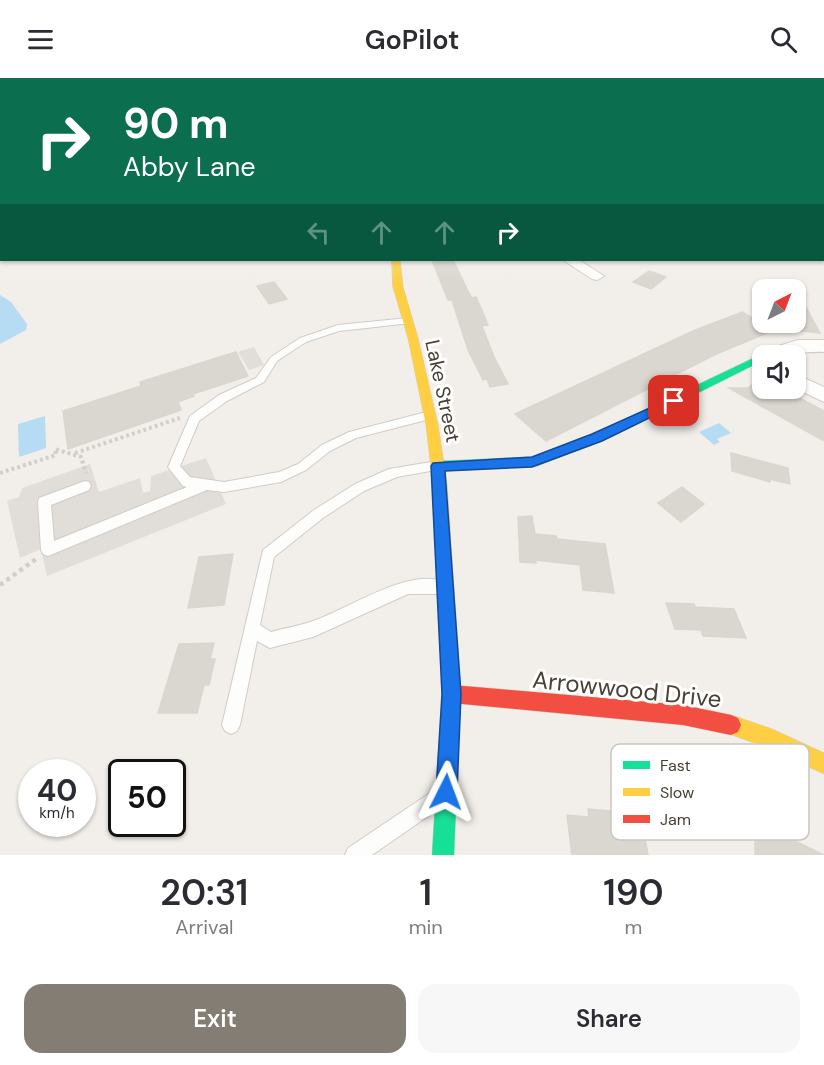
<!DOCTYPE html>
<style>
body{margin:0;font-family:"DM Sans",sans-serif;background:#f7f7f7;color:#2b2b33;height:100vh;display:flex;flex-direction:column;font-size:22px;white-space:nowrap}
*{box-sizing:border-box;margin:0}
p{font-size:20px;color:#7c7c81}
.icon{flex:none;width:33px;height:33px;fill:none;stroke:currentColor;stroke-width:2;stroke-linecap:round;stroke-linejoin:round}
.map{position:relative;height:777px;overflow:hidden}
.panel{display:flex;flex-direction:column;background:#fff;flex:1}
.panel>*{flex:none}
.banner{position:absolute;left:0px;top:0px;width:825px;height:183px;box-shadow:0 2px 4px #0004;background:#0b6e4f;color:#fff;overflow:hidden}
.needle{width:39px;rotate:42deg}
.tools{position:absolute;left:752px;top:201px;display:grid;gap:12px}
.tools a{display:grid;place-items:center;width:54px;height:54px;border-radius:12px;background:#fff;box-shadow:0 2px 4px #0004;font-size:30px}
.speed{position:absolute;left:18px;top:681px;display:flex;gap:12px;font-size:30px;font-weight:700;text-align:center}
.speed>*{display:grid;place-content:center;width:78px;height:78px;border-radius:50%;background:#fff;box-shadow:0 2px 4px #0004;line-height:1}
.speed small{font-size:15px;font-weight:400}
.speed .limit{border:3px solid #111;border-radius:9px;background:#fff;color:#111}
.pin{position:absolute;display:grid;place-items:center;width:51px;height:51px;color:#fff;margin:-26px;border-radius:12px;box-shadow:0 3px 9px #0006}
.me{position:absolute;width:66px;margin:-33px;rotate:3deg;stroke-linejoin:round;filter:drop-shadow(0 0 4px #0008)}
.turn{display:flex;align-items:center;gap:21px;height:126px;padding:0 24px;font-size:27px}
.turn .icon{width:78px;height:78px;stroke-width:2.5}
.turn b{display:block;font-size:42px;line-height:51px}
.lanes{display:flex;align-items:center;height:57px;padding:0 24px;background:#0003;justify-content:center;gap:30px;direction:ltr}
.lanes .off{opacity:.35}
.eta{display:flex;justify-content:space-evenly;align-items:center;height:102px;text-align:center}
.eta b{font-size:36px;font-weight:600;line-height:42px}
.cta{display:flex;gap:12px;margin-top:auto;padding:12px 24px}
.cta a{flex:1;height:69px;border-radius:18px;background:#847d74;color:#fff;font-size:24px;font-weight:600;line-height:69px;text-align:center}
.cta a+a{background:#f7f7f7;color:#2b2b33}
header{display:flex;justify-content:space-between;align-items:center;height:78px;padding:0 24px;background:#fff;font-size:27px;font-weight:600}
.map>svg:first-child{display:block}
</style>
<header><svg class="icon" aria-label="menu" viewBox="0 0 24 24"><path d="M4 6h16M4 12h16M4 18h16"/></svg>GoPilot<svg class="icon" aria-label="search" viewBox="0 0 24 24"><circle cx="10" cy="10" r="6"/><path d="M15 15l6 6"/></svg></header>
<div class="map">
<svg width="824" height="777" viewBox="0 0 824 777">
<rect width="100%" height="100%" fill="#f2efea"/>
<!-- parking -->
<path fill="#e1ded9" d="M254,269l10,18 -15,5 -11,-18z
M206,380l20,46 -179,72 -6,-27 -21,9 -13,-57 12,-4 3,-9 68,-24 9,28 41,-14 3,15 7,-2 1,-15z"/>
<!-- water -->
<path fill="#b6dcf4" d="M0,217l11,7 16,22 -1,6 -26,14z
M45,338l1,32 -27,9 -1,-33z
M719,345l12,10 -14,6 3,3 -6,3 -15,-13z"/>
<!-- building -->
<path fill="#dad6d0" stroke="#dad6cf" stroke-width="1.5" d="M432,182h21l15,31 4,7 4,-1 5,11 7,17 -6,1 12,31 14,27 -18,3 -3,-8 -4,1 -15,-30 -16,-50h-4z
M649,193l17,6 -15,12 -18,-7z
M274,204l13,17 -18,5 -12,-18z
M795,209l25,46 -25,-3z
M742,234l32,18 -60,25 -168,86 -31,-27 178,-83z
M236,274l12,24 -55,18 1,2 -16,6 3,8 -113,39 -5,-38 78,-25 -1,-4z
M762,299v11h19l43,23v30l-95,-53h19z
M731,375l57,15 2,16 -20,-5v3l-38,-11z
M682,409l22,17 -23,18 -23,-19z
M532,438l3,18 21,2 1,3 48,5 9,49 -31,-3 -3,-25 -45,-5 1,3 -16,-1 -2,-45z
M233,476l-9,51 -36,3 11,-51z
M666,525l28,1 1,3 39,2 12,29 -43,-2 -2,-6 -26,-1z
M214,565l-4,16h5l-6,26h-5l-7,28h-39l21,-69z
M588,731l23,2 2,7 29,3 6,34h-76l-5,-40 22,2z
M755,753l23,12 -1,-11 47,23h-69z"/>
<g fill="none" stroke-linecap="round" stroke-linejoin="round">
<!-- lane casing -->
<g stroke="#d0cdc7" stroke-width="2">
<path id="lane" d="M408,240l3,1v4l-72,8 -33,11 -29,19 -13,21 -37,19 -28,20 -19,45 10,11 34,5 55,-10 19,-8 24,-19 27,-13 81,-21 5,4 -1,3 -78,20 -26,13 -24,19 -25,12 -57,10 -17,-2 -154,64 -5,2 -5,-2 -2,-4 -3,-48 1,-4 46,-17 4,1 2,4 -2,4 -38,15 3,36 133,-54 -4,-1 -15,-19 22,-51 29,-21 37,-17 15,-21 29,-19 38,-13z
M437,383l4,2 2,3 -2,3 -44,8 -33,14 -41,27 -49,39 -14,68 11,7c14,-4 28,-6 42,-11 36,-12 95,-54 132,-39l2,5 -2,5 -5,2h-32l-95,43 -43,11 -13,-7 -17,84 -3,6 -6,3 -6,-3 -3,-6 41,-175 51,-40 41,-26 34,-15z
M430,715l7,3 3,7 -3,7 -65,45h-27l3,-7z"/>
</g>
<!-- street casing -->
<g stroke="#d0cdc7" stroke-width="2">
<path id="street" d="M563,182h16l25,16 -7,4 -5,-1z
M798,262h26v12c-22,-1 -41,4 -62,4v5l-6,-5 3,-4z
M795,296l29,13v15l-29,-14z"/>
</g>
<!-- fast casing -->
<g stroke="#d3cec1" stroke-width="1">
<path id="fast" d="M762,276l4,2h-4v5l-160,80 -65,25 -99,5 -5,-1 -2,-4 2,-4 5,-1 93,-4 61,-22z
M448,669l7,3 3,7 -4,98h-22l6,-98 3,-7z"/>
</g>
<!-- slow casing -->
<g stroke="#d3cec1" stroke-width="1">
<path id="slow" d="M392,182h8l3,27 15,51 20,87 9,59 14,210 -3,63 -3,7 -7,3 -7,-3 -3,-7 5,-63 -10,-210 -7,-59 -18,-87 -15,-51z
M731,637l41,14 52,24v21l-56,-26 -44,-16 -3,-7 3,-7z"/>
</g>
<!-- jam casing -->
<g stroke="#d3cec1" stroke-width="1">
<path id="jam" d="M452,607l231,20 48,10 7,3 3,7 -3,7 -7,3 -48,-10 -231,-22 -7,-2 -2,-7 2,-7z"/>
</g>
<!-- path-far1 -->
<path stroke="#d2cfc9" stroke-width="4" stroke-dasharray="3 3" stroke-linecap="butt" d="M75,375l105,-35
M0,395l56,-18 -1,-6 26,8 5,16"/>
<!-- path -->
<path stroke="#d2cfc9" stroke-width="4.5" stroke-dasharray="4 4" stroke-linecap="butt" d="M0,507l36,-26"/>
<!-- lane -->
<use href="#lane" fill="#fdfdfc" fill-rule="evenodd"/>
<!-- street -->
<use href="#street" fill="#fdfdfc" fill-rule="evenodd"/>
<!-- fast -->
<use href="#fast" fill="#16e098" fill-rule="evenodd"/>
<!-- slow -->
<use href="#slow" fill="#ffcf43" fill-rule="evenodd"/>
<!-- jam -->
<use href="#jam" fill="#f24e42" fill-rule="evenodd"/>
</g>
<!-- sky -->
<linearGradient id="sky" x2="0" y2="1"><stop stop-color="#94c4ed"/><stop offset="0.47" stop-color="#f9f8f6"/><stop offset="1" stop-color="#f9f8f6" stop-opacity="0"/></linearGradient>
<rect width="824" height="204" fill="url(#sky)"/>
<!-- route -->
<path fill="#1a73e8" stroke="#114b97" stroke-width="1.5" d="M674,319l6,4 -2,3 -76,37 -70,26 -87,4 16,223 -4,98 -3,8 -8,3 -7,-3 -3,-8 6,-98 -11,-228 2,-3 99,-6 60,-23z"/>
<g text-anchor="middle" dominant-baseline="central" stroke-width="6" stroke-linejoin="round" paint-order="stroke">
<!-- street labels -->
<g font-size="20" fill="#494034" stroke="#fff">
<text transform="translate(443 313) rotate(78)">Lake Street</text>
</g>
<!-- near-street labels -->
<g font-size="24" fill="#494034" stroke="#fff">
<text transform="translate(627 611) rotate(6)">Arrowwood Drive</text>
</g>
</g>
<!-- legend -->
<rect x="611" y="666" width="198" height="96" rx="9" fill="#fff" stroke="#c8c6c2" stroke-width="1.5"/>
<rect x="623" y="683" width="27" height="8" fill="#16e098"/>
<rect x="623" y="710" width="27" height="8" fill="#ffcf43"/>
<rect x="623" y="737" width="27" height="8" fill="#f24e42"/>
<g font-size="16" fill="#494034">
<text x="660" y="693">Fast</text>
<text x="660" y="720">Slow</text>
<text x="660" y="747">Jam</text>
</g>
</svg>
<div class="tools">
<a><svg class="needle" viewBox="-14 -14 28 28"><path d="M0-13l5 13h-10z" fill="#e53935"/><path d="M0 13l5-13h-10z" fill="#7c7c81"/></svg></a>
<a><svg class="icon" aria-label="sound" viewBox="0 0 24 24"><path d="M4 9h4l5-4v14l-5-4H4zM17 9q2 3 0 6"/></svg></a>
</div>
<div class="speed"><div>40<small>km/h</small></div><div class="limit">50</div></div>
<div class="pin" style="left:674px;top:323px;background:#d93025"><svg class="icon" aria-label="arrive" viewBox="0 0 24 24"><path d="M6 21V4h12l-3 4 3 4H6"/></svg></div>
<svg class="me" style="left:446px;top:714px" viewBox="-20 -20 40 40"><path d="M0-17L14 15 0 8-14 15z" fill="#1a73e8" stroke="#fff" stroke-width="4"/></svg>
<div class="banner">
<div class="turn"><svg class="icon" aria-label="right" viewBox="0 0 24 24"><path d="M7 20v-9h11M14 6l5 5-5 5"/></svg><div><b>90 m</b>Abby Lane</div></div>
<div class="lanes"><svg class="icon off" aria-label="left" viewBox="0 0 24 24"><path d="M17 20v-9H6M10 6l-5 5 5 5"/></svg><svg class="icon off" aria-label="ahead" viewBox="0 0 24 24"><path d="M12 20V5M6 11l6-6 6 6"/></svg><svg class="icon off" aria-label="ahead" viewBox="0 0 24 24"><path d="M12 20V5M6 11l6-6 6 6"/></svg><svg class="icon" aria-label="right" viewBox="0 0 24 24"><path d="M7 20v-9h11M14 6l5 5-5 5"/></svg></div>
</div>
</div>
<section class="panel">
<div class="eta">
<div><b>20:31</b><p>Arrival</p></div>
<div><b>1</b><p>min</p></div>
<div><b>190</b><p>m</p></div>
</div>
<div class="cta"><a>Exit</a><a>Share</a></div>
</section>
